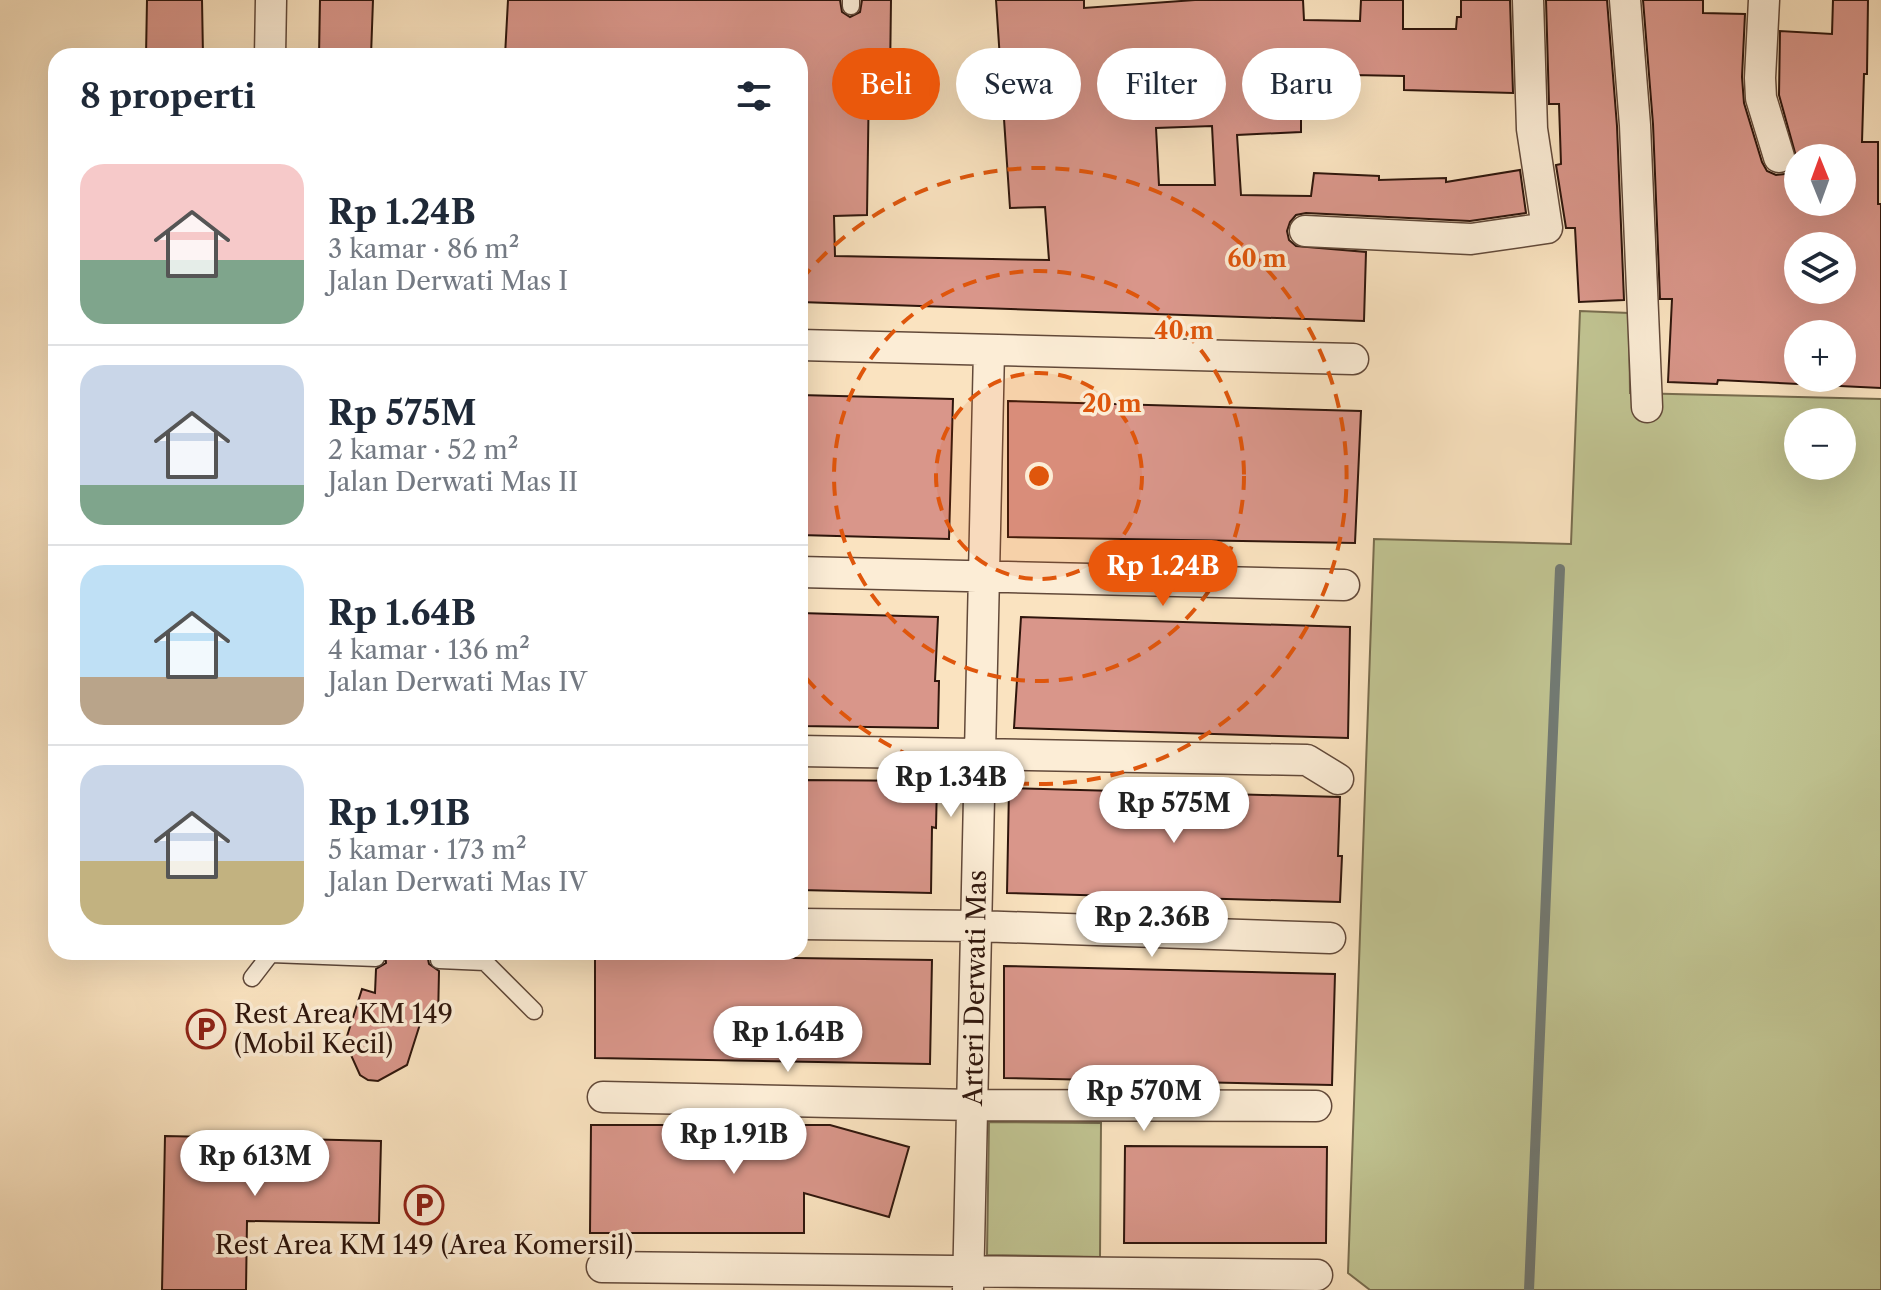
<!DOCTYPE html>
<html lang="id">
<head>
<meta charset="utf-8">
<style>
  :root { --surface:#fff; --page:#f6f6f7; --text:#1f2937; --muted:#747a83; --line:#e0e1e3; --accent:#ea580c }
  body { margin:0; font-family:"Libre Caslon Text",serif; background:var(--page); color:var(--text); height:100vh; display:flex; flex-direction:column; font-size:30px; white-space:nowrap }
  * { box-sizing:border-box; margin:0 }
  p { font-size:26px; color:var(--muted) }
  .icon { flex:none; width:44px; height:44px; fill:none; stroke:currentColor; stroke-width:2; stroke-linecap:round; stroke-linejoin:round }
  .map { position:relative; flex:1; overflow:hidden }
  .panel { position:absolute; left:48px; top:48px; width:760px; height:912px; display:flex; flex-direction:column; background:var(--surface); border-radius:24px; box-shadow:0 8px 32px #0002 }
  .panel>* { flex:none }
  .banner { position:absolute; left:832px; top:48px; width:760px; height:72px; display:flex; gap:16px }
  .needle { width:52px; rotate:359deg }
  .tools { position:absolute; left:1784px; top:144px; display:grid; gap:16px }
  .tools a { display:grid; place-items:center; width:72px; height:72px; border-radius:50%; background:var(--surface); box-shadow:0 8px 32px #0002; font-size:40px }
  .price { position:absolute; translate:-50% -68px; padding:0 18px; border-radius:28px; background:#fff; color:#222; font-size:26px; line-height:52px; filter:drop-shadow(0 2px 4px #0008) }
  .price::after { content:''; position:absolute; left:50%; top:48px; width:24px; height:18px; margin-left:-12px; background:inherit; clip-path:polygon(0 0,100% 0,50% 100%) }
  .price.selected { background:var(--accent); color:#fff }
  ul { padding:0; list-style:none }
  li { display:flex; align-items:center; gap:24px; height:200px; padding:0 32px }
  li+li { border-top:2px solid var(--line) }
  li span { display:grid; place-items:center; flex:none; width:224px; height:160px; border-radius:24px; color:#555 }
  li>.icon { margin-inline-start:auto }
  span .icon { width:96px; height:96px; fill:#fffc; stroke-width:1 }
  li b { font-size:34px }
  h2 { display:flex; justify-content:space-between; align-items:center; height:96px; padding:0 32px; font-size:34px }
  .chip { padding:0 28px; border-radius:36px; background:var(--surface); box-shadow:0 8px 32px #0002; font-size:28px; line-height:72px }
  .chip.selected { background:var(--accent); color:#fff }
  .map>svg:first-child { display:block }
  .green { fill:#c0c391; stroke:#786c4e; stroke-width:2; fill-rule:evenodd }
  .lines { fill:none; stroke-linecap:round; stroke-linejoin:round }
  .stream { stroke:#727a73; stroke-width:10 }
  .building { fill:#d9968a; stroke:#2f160c; stroke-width:2; fill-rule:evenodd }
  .service-casing { stroke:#624939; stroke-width:19 }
  .minor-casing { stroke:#624939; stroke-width:33 }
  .service { stroke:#fcedd6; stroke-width:16 }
  .minor { stroke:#fcedd6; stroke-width:30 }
  .ring { fill:none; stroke:#df560c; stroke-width:4; stroke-dasharray:14 10 }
  .labels { text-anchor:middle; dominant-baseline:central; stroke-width:7; stroke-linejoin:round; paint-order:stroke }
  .street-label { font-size:26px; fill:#2f160c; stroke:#fcedd6 }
  .poi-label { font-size:26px; fill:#2f160c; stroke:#fcedd6; text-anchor:start }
  .centre { fill:#df560c; stroke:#fcedd6; stroke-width:4 }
  .ring-label { font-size:24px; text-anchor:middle; font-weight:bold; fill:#df560c; stroke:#fcedd6; stroke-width:7; stroke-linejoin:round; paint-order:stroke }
</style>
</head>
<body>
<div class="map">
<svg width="1881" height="1290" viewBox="0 0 1881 1290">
  <rect width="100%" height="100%" fill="#fae3c0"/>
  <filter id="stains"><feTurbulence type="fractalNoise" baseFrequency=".0025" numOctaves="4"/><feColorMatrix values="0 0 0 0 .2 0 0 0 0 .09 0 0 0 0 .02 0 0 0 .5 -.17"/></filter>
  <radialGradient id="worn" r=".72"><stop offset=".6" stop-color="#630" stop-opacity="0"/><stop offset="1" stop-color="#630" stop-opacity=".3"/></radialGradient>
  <path class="green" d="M 1580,311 L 1629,313 L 1630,393 L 1881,399 L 1881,1290 L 1370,1290 L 1348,1273 L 1374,539 L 1571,544 ZM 1798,422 L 1842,422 L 1842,466 L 1798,466 Z
    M 989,1122 L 1101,1123 L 1100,1257 L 987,1255 Z"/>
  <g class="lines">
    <path class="stream" d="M 1529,1290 L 1560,569"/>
  </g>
  <path class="building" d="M 147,0 L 202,0 L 203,56 L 146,56 Z
    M 320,0 L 373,0 L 371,56 L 319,56 Z
    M 508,0 L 840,0 L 842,12 L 850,17 L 860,12 L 862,0 L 891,0 L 890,77 L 869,77 L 867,215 L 834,216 L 835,256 L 1049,260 L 1045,207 L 1010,208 L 996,0 L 1084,0 L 1084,8 L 1195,0 L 1303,0 L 1304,20 L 1360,21 L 1361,0 L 1403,0 L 1403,29 L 1456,29 L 1457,17 L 1461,17 L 1461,0 L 1510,0 L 1513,93 L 1404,90 L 1404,76 L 1353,75 L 1352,91 L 1301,88 L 1301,132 L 1237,135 L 1241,195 L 1311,196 L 1314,173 L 1379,176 L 1379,180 L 1446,178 L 1446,182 L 1520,170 L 1526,213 L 1470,221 L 1306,213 L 1296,215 L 1290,222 L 1287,231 L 1289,240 L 1296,246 L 1366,252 L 1364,321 L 800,302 L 800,56 L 505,56 ZM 1212,126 L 1215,185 L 1159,185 L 1156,128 Z
    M 1546,0 L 1607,0 L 1617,126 L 1624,300 L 1579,302 L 1575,228 L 1566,228 L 1556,165 L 1561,164 L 1559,104 L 1549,104 Z
    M 1643,0 L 1703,0 L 1703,13 L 1745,14 L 1742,77 L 1744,103 L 1762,162 L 1767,171 L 1776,175 L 1785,174 L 1792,170 L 1797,160 L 1779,95 L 1780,31 L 1832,34 L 1833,0 L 1868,0 L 1867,74 L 1864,74 L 1862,142 L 1878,142 L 1878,204 L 1881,204 L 1881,388 L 1718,380 L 1717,384 L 1668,382 L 1672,299 L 1660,299 L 1653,124 ZM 1798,158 L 1842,158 L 1842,202 L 1798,202 ZM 1798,246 L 1842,246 L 1842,290 L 1798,290 ZM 1798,334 L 1842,334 L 1842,378 L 1798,378 Z
    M 800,395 L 953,399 L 949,539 L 800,535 Z
    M 1008,401 L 1361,411 L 1355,543 L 1008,537 Z
    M 800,613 L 938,617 L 935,681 L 939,681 L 938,728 L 800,726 Z
    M 1021,617 L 1350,627 L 1348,738 L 1014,728 Z
    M 800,780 L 937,781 L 936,828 L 932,827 L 931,893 L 800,890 Z
    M 1009,788 L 1340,797 L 1338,856 L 1342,856 L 1340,902 L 1007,893 Z
    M 385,952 L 432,952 L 428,959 L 429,964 L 439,971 L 438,1021 L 421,1021 L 407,1065 L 378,1081 L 368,1080 L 360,1075 L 351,1055 L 342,1052 L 362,989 L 375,993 L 376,969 L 386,963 Z
    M 595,955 L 932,960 L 930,1064 L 595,1058 Z
    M 1004,966 L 1335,974 L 1332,1085 L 1004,1078 Z
    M 591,1125 L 830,1125 L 909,1147 L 889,1217 L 804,1193 L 804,1233 L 590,1233 Z
    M 165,1136 L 381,1141 L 379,1223 L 247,1221 L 246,1290 L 162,1290 Z
    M 1125,1146 L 1327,1147 L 1326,1243 L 1124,1243 Z"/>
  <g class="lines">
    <defs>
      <path id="service" d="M 851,6 L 851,0
        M 475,952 L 534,1011
        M 271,954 L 376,958
        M 439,960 L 485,962
        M 252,978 L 272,952"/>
      <path id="minor" d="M 1625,0 L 1635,125 L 1647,407
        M 1764,0 L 1760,78 L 1761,98 L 1779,157
        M 270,56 L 271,0
        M 1305,231 L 1471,239 L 1547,228 L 1532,129 L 1528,0
        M 800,345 L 1353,359
        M 800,572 L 1344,585
        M 800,751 L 1307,760 L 1338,779
        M 800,924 L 976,926 L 1330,938
        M 603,1097 L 972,1105 L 1316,1106
        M 602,1267 L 1317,1275
        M 968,1290 L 989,350"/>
    </defs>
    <use href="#service" class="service-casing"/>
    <use href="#minor" class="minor-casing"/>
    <use href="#service" class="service"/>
    <use href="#minor" class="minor"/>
  </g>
  <circle cx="1039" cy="476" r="103" fill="#df560c" fill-opacity=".12"/>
  <g class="ring">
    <circle cx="1039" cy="476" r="103"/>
    <circle cx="1039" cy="476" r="205"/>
    <path d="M801 280A308 308 0 1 1 801 672"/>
  </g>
  <defs>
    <symbol id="parking-ring" viewBox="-11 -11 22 22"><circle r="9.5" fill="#fcedd6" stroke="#8f2418" stroke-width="1.5"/><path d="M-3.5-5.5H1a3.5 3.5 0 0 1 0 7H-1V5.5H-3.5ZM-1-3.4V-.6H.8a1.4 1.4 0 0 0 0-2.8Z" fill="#8f2418"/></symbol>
  </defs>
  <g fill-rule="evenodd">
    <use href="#parking-ring" x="184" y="1007" width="44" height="44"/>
    <use href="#parking-ring" x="402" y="1183" width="44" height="44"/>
  </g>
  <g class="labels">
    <g class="street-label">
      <text transform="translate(975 988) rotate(-89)">Arteri Derwati Mas</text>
    </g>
    <g class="poi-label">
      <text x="234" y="1014">Rest Area KM 149<tspan x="234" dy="30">(Mobil Kecil)</tspan></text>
      <text x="424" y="1245" text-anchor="middle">Rest Area KM 149 (Area Komersil)</text>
    </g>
  </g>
  <circle cx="1039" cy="476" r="12" class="centre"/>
  <g class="ring-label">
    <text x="1257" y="267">60 m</text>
    <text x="1184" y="339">40 m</text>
    <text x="1112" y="412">20 m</text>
  </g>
  <rect width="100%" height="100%" filter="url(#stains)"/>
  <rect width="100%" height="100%" fill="url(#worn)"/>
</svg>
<div class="tools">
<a><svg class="needle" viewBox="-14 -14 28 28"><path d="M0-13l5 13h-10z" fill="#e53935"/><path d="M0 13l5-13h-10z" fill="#747a83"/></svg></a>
<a><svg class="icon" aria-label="layers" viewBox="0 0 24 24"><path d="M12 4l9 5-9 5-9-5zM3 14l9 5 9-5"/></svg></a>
<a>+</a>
<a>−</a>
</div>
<b class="price selected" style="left:1163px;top:608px">Rp 1.24B</b>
<b class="price" style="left:951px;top:819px">Rp 1.34B</b>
<b class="price" style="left:1174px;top:845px">Rp 575M</b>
<b class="price" style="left:1152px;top:959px">Rp 2.36B</b>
<b class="price" style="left:788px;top:1074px">Rp 1.64B</b>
<b class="price" style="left:1144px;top:1133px">Rp 570M</b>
<b class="price" style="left:734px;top:1176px">Rp 1.91B</b>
<b class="price" style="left:255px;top:1198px">Rp 613M</b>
<div class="banner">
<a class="chip selected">Beli</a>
<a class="chip">Sewa</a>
<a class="chip">Filter</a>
<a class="chip">Baru</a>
</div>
<section class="panel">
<h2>8 properti<svg class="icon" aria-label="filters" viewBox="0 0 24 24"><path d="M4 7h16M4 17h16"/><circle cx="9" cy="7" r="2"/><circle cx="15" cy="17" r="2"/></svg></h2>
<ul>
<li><span style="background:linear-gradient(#f6c9c9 60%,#7fa58c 0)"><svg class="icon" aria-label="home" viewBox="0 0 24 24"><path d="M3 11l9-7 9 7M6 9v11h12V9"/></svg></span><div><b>Rp 1.24B</b><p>3 kamar · 86 m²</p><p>Jalan Derwati Mas I</p></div></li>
<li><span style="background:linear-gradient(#c9d6e8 75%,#7fa58c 0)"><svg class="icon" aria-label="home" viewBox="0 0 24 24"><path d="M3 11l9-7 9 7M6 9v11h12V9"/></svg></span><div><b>Rp 575M</b><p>2 kamar · 52 m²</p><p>Jalan Derwati Mas II</p></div></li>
<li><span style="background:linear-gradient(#bfe0f5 70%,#b9a48a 0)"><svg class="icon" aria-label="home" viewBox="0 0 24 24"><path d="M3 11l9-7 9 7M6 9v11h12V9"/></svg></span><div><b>Rp 1.64B</b><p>4 kamar · 136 m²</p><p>Jalan Derwati Mas IV</p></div></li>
<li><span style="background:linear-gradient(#c9d6e8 60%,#c2b280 0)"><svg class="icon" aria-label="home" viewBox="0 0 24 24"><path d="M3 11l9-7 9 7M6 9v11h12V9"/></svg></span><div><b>Rp 1.91B</b><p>5 kamar · 173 m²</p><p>Jalan Derwati Mas IV</p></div></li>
</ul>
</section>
</div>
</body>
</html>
